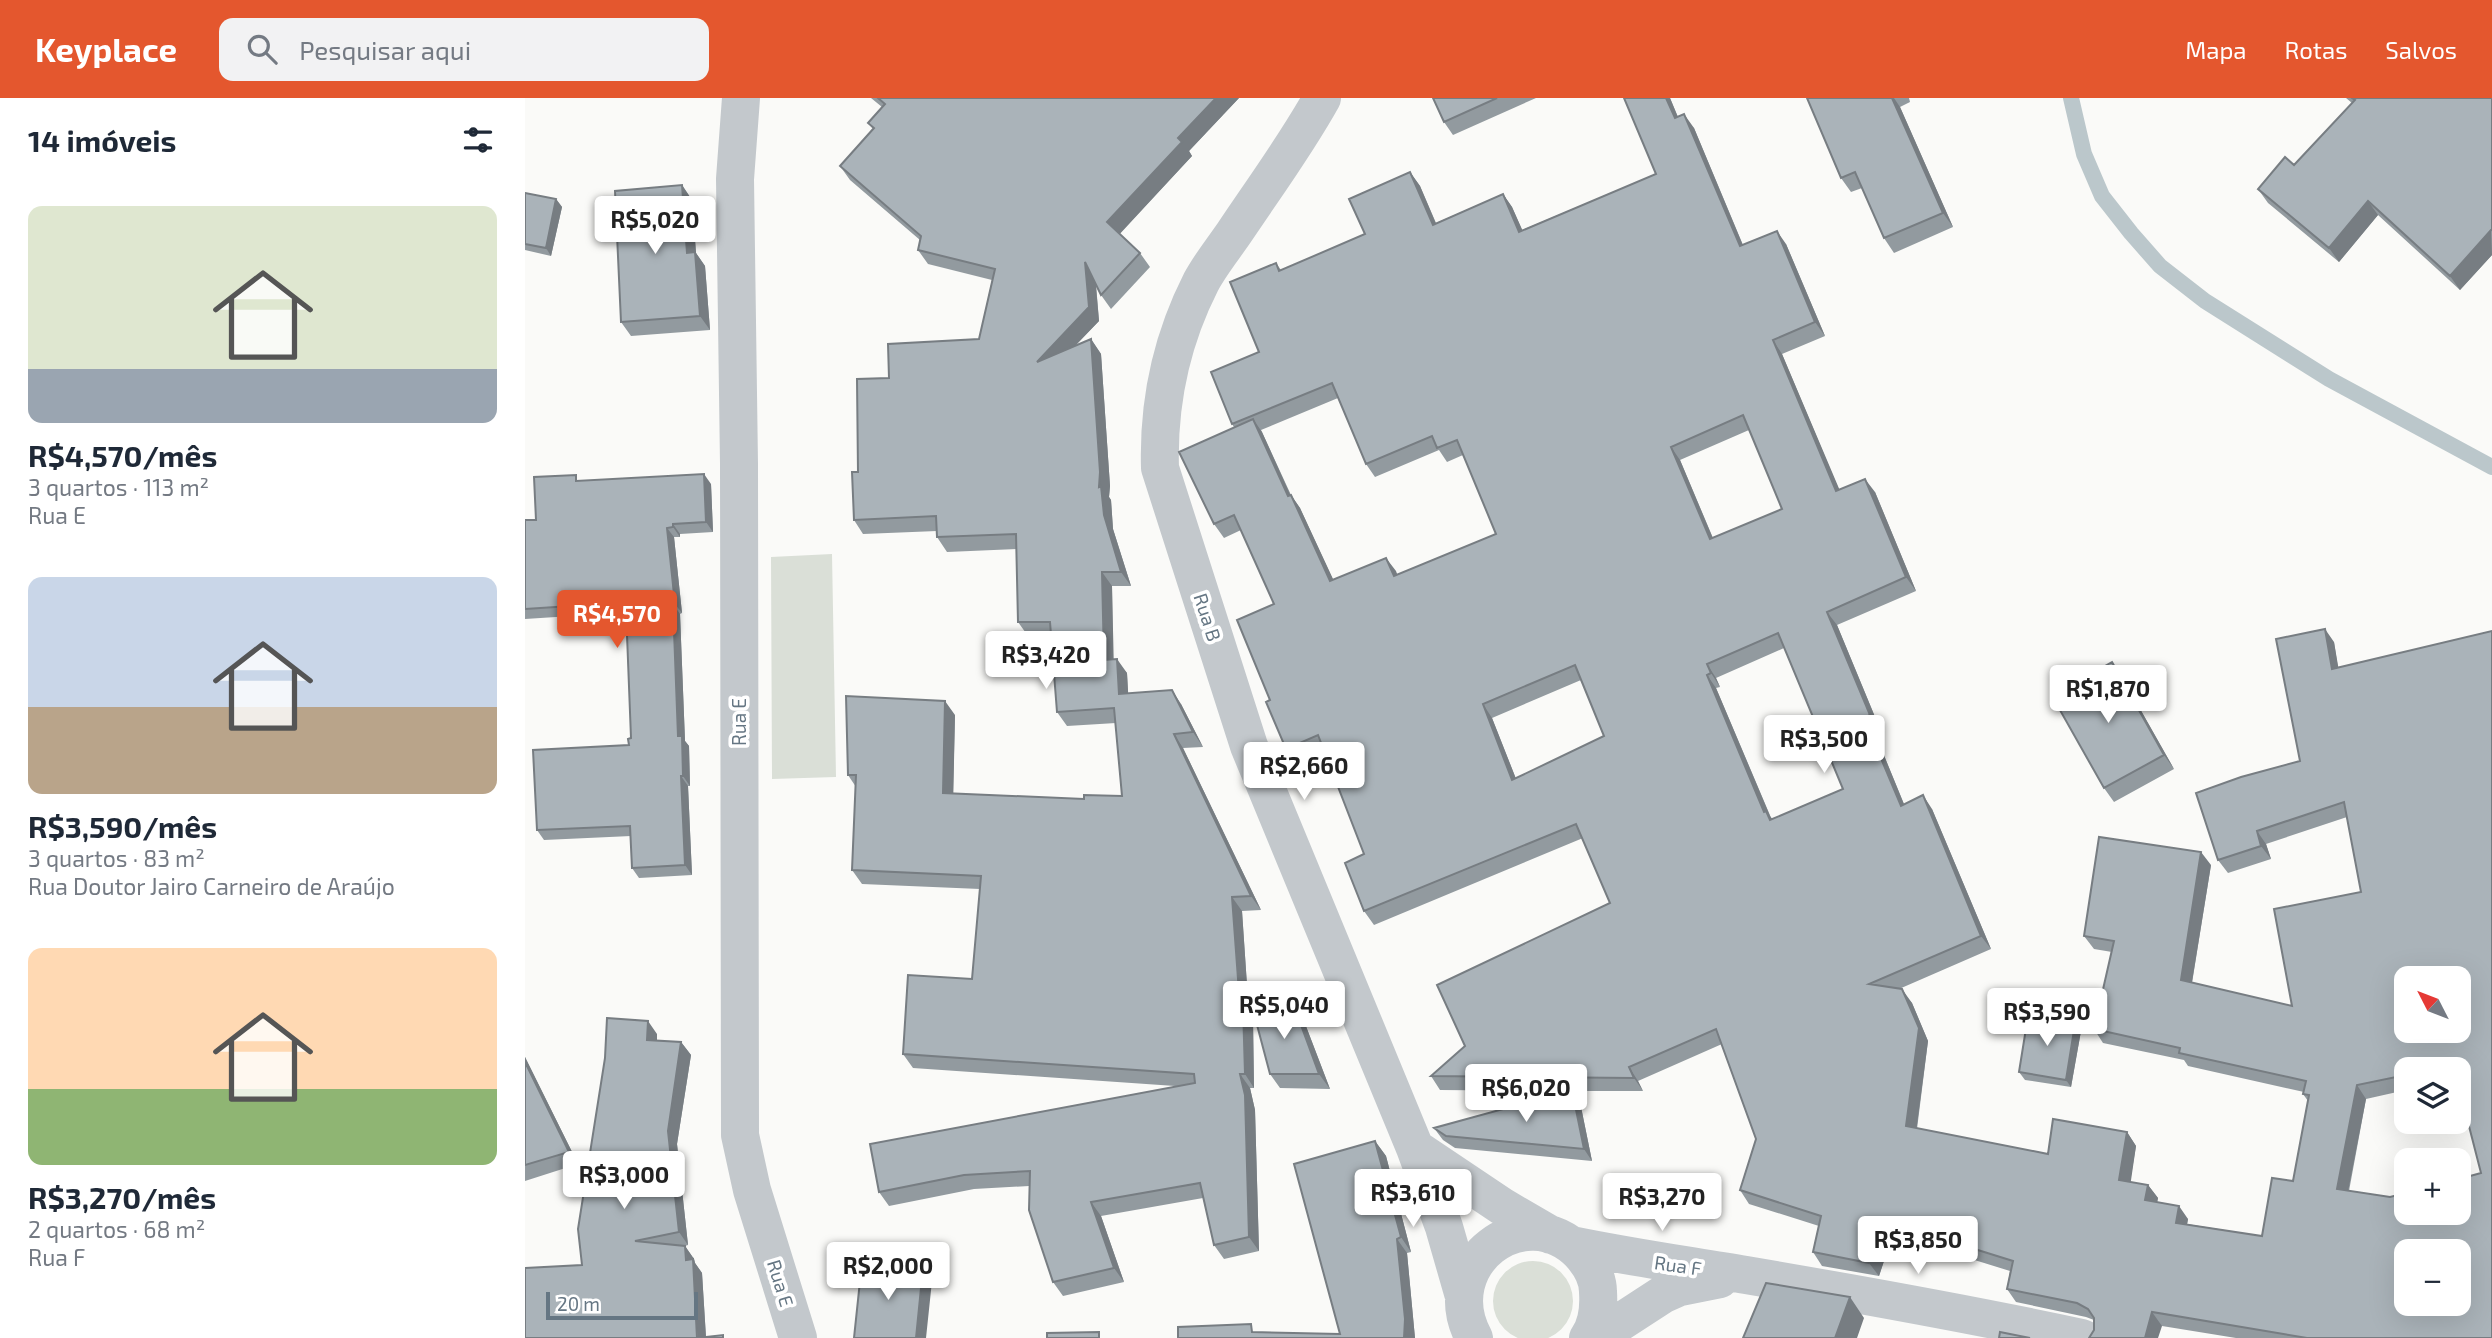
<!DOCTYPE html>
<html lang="pt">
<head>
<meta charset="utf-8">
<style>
  :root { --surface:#fff; --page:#f2f2f3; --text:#1f2937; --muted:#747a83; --accent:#e4572e }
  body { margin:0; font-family:"Exo 2",sans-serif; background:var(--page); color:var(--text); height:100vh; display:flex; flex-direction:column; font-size:26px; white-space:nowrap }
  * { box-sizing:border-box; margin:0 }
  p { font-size:23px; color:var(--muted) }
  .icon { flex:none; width:38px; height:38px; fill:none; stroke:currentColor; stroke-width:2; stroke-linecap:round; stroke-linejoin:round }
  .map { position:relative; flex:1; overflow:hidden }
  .details { display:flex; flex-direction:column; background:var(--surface); width:525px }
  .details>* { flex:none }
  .needle { width:46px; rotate:312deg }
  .tools { position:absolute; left:1869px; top:868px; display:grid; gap:14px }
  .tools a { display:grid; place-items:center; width:77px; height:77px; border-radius:14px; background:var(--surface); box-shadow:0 7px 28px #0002; font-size:35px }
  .scale { position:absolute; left:21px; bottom:18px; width:152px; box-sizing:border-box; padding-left:7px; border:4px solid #657683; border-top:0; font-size:19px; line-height:24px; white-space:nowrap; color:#657683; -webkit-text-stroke:5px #fff; paint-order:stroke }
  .price { position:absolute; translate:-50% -60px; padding:0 16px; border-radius:7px; background:#fff; color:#222; font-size:23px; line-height:46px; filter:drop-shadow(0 2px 4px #0008) }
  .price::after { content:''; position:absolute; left:50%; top:42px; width:21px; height:16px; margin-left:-10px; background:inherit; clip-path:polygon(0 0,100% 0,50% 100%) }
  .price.on { background:var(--accent); color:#fff }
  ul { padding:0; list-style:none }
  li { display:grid; align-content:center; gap:14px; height:371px; padding:0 28px }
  li span { display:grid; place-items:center; height:217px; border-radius:14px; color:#555 }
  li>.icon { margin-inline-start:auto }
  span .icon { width:126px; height:126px; fill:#fffc; stroke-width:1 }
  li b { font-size:30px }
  h2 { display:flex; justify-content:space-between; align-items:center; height:84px; padding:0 28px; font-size:30px }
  header { display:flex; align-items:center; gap:42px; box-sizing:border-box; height:98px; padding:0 35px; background:var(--accent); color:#fff }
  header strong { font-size:33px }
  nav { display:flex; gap:38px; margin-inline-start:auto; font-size:24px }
  .search { width:490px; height:63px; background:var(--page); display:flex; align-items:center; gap:18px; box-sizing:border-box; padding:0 24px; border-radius:14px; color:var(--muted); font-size:26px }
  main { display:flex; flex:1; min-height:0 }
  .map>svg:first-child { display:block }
  .green { fill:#dadfd7 }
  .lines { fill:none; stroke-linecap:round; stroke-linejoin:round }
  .stream { stroke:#bbc7cb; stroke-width:16 }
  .minor { stroke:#c3c8cc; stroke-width:38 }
  .wall { fill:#929a9f; fill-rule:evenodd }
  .shaded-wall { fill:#777d82 }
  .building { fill:#aab3b9; stroke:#777d82; stroke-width:2; fill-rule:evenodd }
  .labels { text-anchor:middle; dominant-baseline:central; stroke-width:7; stroke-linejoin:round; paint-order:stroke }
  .street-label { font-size:19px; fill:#657683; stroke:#fff }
</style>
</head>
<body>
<header>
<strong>Keyplace</strong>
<div class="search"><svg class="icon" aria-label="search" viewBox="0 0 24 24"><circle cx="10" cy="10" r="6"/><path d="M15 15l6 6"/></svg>Pesquisar aqui</div>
<nav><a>Mapa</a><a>Rotas</a><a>Salvos</a></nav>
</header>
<main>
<section class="details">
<h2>14 imóveis<svg class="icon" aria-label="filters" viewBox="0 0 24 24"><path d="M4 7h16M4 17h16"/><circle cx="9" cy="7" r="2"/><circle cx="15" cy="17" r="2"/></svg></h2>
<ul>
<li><span style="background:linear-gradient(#dfe7d0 75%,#9aa5b1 0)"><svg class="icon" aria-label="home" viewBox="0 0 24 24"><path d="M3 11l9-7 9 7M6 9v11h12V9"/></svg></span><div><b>R$4,570/mês</b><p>3 quartos · 113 m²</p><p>Rua E</p></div></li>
<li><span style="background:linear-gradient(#c9d6e8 60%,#b9a48a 0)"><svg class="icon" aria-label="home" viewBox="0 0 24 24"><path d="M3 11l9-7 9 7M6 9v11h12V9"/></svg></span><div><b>R$3,590/mês</b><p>3 quartos · 83 m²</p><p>Rua Doutor Jairo Carneiro de Araújo</p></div></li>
<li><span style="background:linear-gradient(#ffd9b3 65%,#8fb573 0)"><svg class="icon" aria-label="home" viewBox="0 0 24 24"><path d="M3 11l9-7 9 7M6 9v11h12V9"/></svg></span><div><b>R$3,270/mês</b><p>2 quartos · 68 m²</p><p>Rua F</p></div></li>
</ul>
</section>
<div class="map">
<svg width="1967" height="1240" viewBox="0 0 1967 1240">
  <rect width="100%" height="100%" fill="#fafaf8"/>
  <path class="green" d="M 307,456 L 311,679 L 247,681 L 246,459 Z
    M968 1203a40 40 0 1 1 80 0a40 40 0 1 1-80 0Z"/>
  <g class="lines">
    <path class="stream" d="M 1546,0 L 1559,56 L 1577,98 L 1606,135 L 1635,168 L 1680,203 L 1804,281 L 1967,369"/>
    <path class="minor" d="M 216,0 L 210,81 L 214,366 L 215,1037 L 227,1092 L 273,1240
      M 797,0 C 771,47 739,90 709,135 C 698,151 685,167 676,184 C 646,243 633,304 635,370 L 724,648 L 890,1050 L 919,1129 L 938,1195
      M 890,1050 L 978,1109 L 1026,1137
      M 1047,1147 C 1105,1159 1162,1167 1221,1177 C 1333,1196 1445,1216 1557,1240
      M 949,1240 C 909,1166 999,1098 1055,1155 C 1065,1166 1073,1179 1073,1194 C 1074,1210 1073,1226 1063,1240
      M 1071,1240 L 1137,1197 L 1155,1189 L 1195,1181"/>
  </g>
  <path class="wall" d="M 346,0 L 714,0 L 664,53 L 667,58 L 594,136 L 615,155 L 625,169 L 586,211 L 576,197 L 571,186 L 574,223 L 550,248 L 566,241 L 576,256 L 585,388 L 584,399 L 586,402 L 588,431 L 606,488 L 587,488 L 588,561 L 602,575 L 603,595 L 656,606 L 678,649 L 658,650 L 736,812 L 717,813 L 724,917 L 728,922 L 729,990 L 725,990 L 730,1012 L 734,1153 L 699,1161 L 689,1147 L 678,1100 L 576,1118 L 599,1184 L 538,1198 L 528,1184 L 504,1088 L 449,1091 L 364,1108 L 354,1094 L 650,988 L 388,970 L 378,956 L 447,881 L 455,791 L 337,786 L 327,772 L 331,689 L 323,677 L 430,617 L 428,696 L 559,701 L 597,698 L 591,625 L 542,628 L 532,614 L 526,538 L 503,538 L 493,524 L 492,451 L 422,454 L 412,439 L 412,433 L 338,436 L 329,422 L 333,374 L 364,280 L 454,241 L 467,182 L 403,166 L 393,152 L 395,142 L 325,82 L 315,68 L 348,31 L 343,25 L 357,9 Z
    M 908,0 L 1011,0 L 928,37 L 919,24 Z
    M 1099,0 L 1145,0 L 1153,19 L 1169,30 L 1218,147 L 1261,146 L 1300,238 L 1257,256 L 1314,392 L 1350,394 L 1391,493 L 1312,527 L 1355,631 L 1349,633 L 1379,706 L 1407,711 L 1466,851 L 1374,891 L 1387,905 L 1403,943 L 1392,1031 L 1523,1056 L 1602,1034 L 1611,1048 L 1605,1084 L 1623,1087 L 1633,1100 L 1632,1104 L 1663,1121 L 1662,1126 L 1737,1138 L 1768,1083 L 1783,1003 L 1778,996 L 1779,994 L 1663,968 L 1659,962 L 1578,945 L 1569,931 L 1587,854 L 1569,851 L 1559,838 L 1686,767 L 1667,885 L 1767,908 L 1836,794 L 1822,719 L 1741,746 L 1746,761 L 1703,775 L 1693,762 L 1775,663 L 1809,544 L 1813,570 L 1967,533 L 1967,1240 L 1711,1240 L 1637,1228 L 1569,1232 L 1569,1222 L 1561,1219 L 1491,1204 L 1482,1191 L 1485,1173 L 1385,1142 L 1383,1157 L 1362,1154 L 1354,1178 L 1297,1168 L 1288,1154 L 1294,1128 L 1224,1106 L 1215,1092 L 1231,1041 L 1197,946 L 1113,983 L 1118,993 L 1047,993 L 1055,1004 L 1067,1063 L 930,1050 L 918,1042 L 909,1030 L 1044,993 L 915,992 L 906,978 L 940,948 L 1085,805 L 1058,740 L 849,827 L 839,813 L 839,756 L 799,652 L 770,664 L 761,651 L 745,602 L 749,506 L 716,432 L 699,440 L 689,426 L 709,329 L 707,326 L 734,254 L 751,165 L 756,172 L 840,136 L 885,74 L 895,88 L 911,125 L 978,96 L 987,109 L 997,132 L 1131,76 ZM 813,300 L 841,366 L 850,379 L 914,352 L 922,364 L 938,357 L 971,436 L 872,477 L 861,460 L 808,482 L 775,410 L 766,397 L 736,332 ZM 1224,332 L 1257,411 L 1188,440 L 1155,362 ZM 1259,550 L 1318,691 L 1247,722 L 1191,590 L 1195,589 L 1191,580 ZM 1056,582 L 1079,638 L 991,681 L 967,620 ZM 1881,971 L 1934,971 L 1956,1075 L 1865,1099 L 1824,1093 L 1841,1001 L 1881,992 Z
    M 1282,0 L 1384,0 L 1385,4 L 1375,9 L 1428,129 L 1369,155 L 1359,140 L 1337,90 L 1326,94 L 1316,80 Z
    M 1821,0 L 1967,0 L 1967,157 L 1935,192 L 1853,117 L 1814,164 L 1743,105 L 1733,91 L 1769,67 L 1827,5 Z
    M 157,87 L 167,102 L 171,155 L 180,168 L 185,232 L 106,238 L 96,224 Z
    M 0,95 L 31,101 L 37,109 L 26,158 L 0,152 Z
    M 55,383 L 186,386 L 188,434 L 155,436 L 155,439 L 149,439 L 157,515 L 155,516 L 160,643 L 164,648 L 165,688 L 163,688 L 167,777 L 114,780 L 107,770 L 106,738 L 19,742 L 12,732 L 104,647 L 106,640 L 101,522 L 98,522 L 93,515 L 0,521 L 0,422 L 11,422 Z
    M 1597,579 L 1649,671 L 1589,704 L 1579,690 Z
    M 769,908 L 779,923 L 805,991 L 755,990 L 745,976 Z
    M 1556,933 L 1546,989 L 1500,982 L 1494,974 Z
    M 132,936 L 132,943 L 156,944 L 166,957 L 152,1046 L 163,1147 L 160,1148 L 169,1161 L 170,1165 L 177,1175 L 181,1239 L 0,1240 L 57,1167 Z
    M 0,959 L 53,1066 L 0,1083 Z
    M 850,1043 L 861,1058 L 886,1154 L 882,1155 L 890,1240 L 732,1234 L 815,1236 Z"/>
  <path class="shaded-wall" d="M 691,0 L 714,0 L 664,53 L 667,58 L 592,139 L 582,124 L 653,40 Z
    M 1141,0 L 1145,0 L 1159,34 L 1150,20 Z
    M 1367,0 L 1369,0 L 1375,9 L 1428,129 L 1418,115 Z
    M 1159,16 L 1169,30 L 1224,162 L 1215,148 Z
    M 885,74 L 895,88 L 917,140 L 908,127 Z
    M 157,87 L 167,102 L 171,155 L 180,168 L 185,232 L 175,218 L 162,155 Z
    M 978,96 L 987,109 L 1004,147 L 994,134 Z
    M 31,101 L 37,109 L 26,158 L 21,150 Z
    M 1843,103 L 1853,117 L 1814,164 L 1804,150 Z
    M 1966,132 L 1967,157 L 1935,192 L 1925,178 Z
    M 1252,133 L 1261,146 L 1300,238 L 1290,224 Z
    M 560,164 L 570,178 L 574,223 L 521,278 L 512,264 Z
    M 566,241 L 576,256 L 585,388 L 584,399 L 586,402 L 588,431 L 606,488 L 596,474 L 579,417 L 574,389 Z
    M 1248,242 L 1257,256 L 1321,407 L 1311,393 Z
    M 728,321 L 737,334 L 772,412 L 763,398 Z
    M 1146,349 L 1155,362 L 1194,455 L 1185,441 Z
    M 179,376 L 186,386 L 188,434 L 181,424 Z
    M 1340,381 L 1350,394 L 1391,493 L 1381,479 Z
    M 766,397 L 775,410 L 815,496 L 805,483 Z
    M 148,426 L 155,436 L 155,439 L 148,429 Z
    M 142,430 L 149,439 L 157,515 L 150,506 Z
    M 861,460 L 871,473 L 878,492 L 869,478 Z
    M 577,474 L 587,488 L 589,576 L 579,562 Z
    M 148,506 L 155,516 L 160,643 L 164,648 L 165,688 L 158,678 L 153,638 Z
    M 1302,514 L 1312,527 L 1355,631 L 1345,617 Z
    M 1800,531 L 1809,544 L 1816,585 L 1807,571 Z
    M 592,561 L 602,575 L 604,610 L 594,596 Z
    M 1587,564 L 1597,579 L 1649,671 L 1639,657 Z
    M 1182,566 L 1191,580 L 1195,589 L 1186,575 Z
    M 1182,577 L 1191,590 L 1245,718 L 1251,726 L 1255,736 L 1239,714 Z
    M 647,592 L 656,606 L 678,649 L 668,634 Z
    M 420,603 L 430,617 L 428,710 L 418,695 Z
    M 958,606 L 967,620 L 997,696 L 987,682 Z
    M 1339,620 L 1349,633 L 1385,721 L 1376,708 Z
    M 649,636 L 658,650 L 736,812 L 726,798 Z
    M 156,678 L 163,688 L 167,777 L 160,767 Z
    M 1398,697 L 1407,711 L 1466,851 L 1456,838 Z
    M 1732,733 L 1741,746 L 1746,761 L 1736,748 Z
    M 1676,754 L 1686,767 L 1665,896 L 1656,882 Z
    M 707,799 L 717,813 L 724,917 L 728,922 L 729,990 L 720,976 Z
    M 1377,891 L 1387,905 L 1403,943 L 1390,1042 L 1381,1028 Z
    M 769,908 L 779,923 L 805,991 L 794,976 Z
    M 123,923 L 132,936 L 132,956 L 122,942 Z
    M 1550,926 L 1556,933 L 1546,989 L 1541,982 Z
    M 156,944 L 166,957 L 152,1046 L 163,1147 L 154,1134 L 143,1033 Z
    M 0,959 L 53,1066 L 44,1054 L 0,964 Z
    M 1104,969 L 1113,983 L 1118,993 L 1109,980 Z
    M 715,976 L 725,990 L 730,1012 L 734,1153 L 724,1139 Z
    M 1832,987 L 1841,1001 L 1821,1104 L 1812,1091 Z
    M 1047,992 L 1055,1004 L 1067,1063 L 1059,1051 Z
    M 1602,1034 L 1611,1048 L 1604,1096 L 1594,1082 Z
    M 850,1043 L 861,1058 L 886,1154 L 876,1139 Z
    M 1623,1087 L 1633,1100 L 1630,1115 L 1620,1102 Z
    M 566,1104 L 576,1118 L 599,1184 L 589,1170 Z
    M 1654,1108 L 1663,1121 L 1660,1138 L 1651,1125 Z
    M 1376,1128 L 1385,1142 L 1383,1157 L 1374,1144 Z
    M 872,1141 L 882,1155 L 890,1240 L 879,1240 Z
    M 1353,1141 L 1362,1154 L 1354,1178 L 1344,1165 Z
    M 160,1148 L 169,1161 L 170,1165 L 177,1175 L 181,1240 L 173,1240 Z
    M 398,1170 L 407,1183 L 401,1240 L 391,1240 Z
    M 1325,1199 L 1339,1220 L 1332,1240 L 1310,1240 Z
    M 1627,1214 L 1637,1228 L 1633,1240 L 1620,1240 Z"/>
  <path class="building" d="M 353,0 L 691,0 L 653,40 L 657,44 L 582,124 L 615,155 L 576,197 L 560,164 L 564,209 L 512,264 L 566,241 L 575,374 L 574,389 L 576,388 L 579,417 L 596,474 L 577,474 L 579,562 L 592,561 L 594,596 L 647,592 L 668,634 L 649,636 L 726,798 L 707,799 L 715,908 L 718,908 L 720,976 L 715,976 L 720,997 L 724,1139 L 689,1147 L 675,1085 L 566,1104 L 589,1170 L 528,1184 L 504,1112 L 505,1073 L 439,1077 L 354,1094 L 345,1046 L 670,985 L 669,976 L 378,956 L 383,877 L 447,881 L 456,778 L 327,772 L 331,677 L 323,677 L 321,598 L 420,603 L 418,695 L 559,701 L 559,697 L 597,698 L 589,610 L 532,614 L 525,524 L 493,524 L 491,436 L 412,439 L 411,418 L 329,422 L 327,374 L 333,374 L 332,281 L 364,280 L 363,246 L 454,241 L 470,171 L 393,152 L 396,138 L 315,68 L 349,30 L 343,25 L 360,6 Z
    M 908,0 L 972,0 L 919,24 Z
    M 1099,0 L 1141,0 L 1150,20 L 1159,16 L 1215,148 L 1252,133 L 1290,224 L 1248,242 L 1311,393 L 1340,381 L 1381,479 L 1302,514 L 1345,617 L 1339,620 L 1376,708 L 1398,697 L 1456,838 L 1344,886 L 1377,891 L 1394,930 L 1381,1028 L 1523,1056 L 1528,1021 L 1602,1034 L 1594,1082 L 1623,1087 L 1620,1102 L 1654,1108 L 1651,1125 L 1737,1138 L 1747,1080 L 1768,1083 L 1784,997 L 1778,996 L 1781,983 L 1654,955 L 1655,950 L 1569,931 L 1589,843 L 1559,838 L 1574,739 L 1676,754 L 1656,882 L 1767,908 L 1749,811 L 1836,794 L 1819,704 L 1732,733 L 1736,748 L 1693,762 L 1671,695 L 1716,679 L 1775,663 L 1751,541 L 1800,531 L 1807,571 L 1967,533 L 1967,1240 L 1782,1240 L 1627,1214 L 1620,1240 L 1564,1240 L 1569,1232 L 1569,1220 L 1563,1211 L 1552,1205 L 1482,1191 L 1488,1163 L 1376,1128 L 1374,1144 L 1353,1141 L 1344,1165 L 1288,1154 L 1296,1118 L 1215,1092 L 1231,1041 L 1191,931 L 1104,969 L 1109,980 L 906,978 L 940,948 L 912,887 L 1085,805 L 1051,726 L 839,813 L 820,765 L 839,756 L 793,637 L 761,651 L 741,604 L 745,602 L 712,522 L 749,506 L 709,417 L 689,426 L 654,354 L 728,321 L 763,398 L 766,397 L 805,483 L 861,460 L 869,478 L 971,436 L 932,342 L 912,350 L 907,338 L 841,366 L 807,285 L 707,326 L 686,274 L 734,254 L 705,184 L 751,165 L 754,173 L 840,136 L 824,101 L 885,74 L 908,127 L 978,96 L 994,134 L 1131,76 ZM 1218,317 L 1257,411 L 1185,441 L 1146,349 ZM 1253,535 L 1318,691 L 1245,722 L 1241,713 L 1239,714 L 1182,577 L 1186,575 L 1182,566 ZM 1050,567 L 1079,638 L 987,682 L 958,606 ZM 1881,880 L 1934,880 L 1934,933 L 1881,933 ZM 1928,967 L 1929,971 L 1934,971 L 1934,989 L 1956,1075 L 1934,1081 L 1934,1115 L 1881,1115 L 1881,1095 L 1865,1099 L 1812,1091 L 1832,987 L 1881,977 L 1881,971 L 1908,971 ZM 1881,1153 L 1934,1153 L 1934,1206 L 1881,1206 Z
    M 1282,0 L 1367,0 L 1418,115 L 1359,140 L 1330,74 L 1316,80 Z
    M 1827,0 L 1967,0 L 1967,132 L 1966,132 L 1925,178 L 1843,103 L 1804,150 L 1733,91 L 1760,59 L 1769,67 L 1830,2 Z
    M 157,87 L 162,155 L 170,154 L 175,218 L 96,224 L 90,93 Z
    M 0,95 L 31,101 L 21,150 L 0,146 Z
    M 179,376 L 181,424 L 148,426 L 148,429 L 142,430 L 150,506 L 148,506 L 153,638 L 157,638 L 158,678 L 156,678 L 160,767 L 107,770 L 105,728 L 12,732 L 8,652 L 104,647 L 103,641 L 106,640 L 101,511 L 91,512 L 91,505 L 0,511 L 0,422 L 11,422 L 9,379 L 51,377 L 51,383 Z
    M 1587,564 L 1639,657 L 1579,690 L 1527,598 Z
    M 727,908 L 769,908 L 794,976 L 745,976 Z
    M 1503,918 L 1550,926 L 1541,982 L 1494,974 Z
    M 82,920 L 123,923 L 122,942 L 156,944 L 143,1033 L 154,1134 L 110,1143 L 160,1148 L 161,1162 L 168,1161 L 172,1240 L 198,1237 L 198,1240 L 0,1240 L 0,1170 L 57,1167 L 53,1131 L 80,960 Z
    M 0,964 L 44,1054 L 0,1067 Z
    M 1047,992 L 1059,1051 L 921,1038 L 909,1030 Z
    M 850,1043 L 876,1139 L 872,1141 L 880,1221 L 879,1240 L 653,1240 L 653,1229 L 726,1226 L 727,1234 L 815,1236 L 769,1066 Z
    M 337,1164 L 398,1170 L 391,1240 L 329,1240 Z
    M 1241,1185 L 1325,1199 L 1310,1240 L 1218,1240 Z
    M 574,1234 L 574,1240 L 522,1240 L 522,1235 Z
    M 1475,1234 L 1505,1240 L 1474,1240 Z"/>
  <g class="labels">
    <g class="street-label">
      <text transform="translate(683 519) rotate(72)">Rua B</text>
      <text transform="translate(213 624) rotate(-90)">Rua E</text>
      <text transform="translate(1153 1167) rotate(8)">Rua F</text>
      <text transform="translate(256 1185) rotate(73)">Rua E</text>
    </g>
  </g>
</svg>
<div class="tools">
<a><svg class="needle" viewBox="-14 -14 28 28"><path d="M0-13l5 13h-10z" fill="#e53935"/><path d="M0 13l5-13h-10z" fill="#747a83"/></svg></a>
<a><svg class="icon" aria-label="layers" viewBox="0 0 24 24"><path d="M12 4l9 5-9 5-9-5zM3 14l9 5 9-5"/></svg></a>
<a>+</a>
<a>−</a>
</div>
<div class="scale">20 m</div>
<b class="price" style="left:130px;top:158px">R$5,020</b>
<b class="price on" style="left:92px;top:552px">R$4,570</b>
<b class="price" style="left:521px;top:593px">R$3,420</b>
<b class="price" style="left:1583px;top:627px">R$1,870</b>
<b class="price" style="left:1299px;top:677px">R$3,500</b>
<b class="price" style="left:779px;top:704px">R$2,660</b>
<b class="price" style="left:759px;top:943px">R$5,040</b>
<b class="price" style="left:1522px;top:950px">R$3,590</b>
<b class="price" style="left:1001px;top:1026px">R$6,020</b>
<b class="price" style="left:99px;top:1113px">R$3,000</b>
<b class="price" style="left:888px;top:1131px">R$3,610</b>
<b class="price" style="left:1137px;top:1135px">R$3,270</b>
<b class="price" style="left:1393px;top:1178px">R$3,850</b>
<b class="price" style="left:363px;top:1204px">R$2,000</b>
</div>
</main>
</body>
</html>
